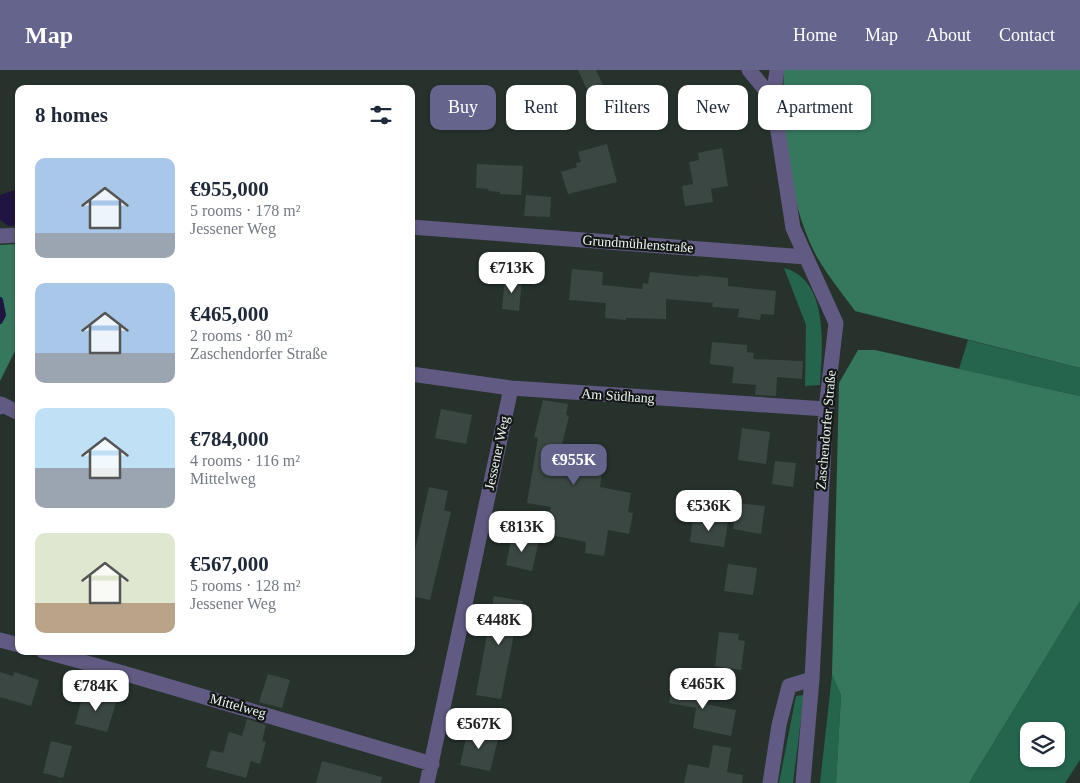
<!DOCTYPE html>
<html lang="en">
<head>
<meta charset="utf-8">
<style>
  :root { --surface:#fff; --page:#f2f2f3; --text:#1f2937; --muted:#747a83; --accent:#64648d }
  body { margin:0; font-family:"Times New Roman",serif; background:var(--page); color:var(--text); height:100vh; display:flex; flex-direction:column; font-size:19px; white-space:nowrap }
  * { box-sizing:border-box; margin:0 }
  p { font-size:16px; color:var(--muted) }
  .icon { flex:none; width:28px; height:28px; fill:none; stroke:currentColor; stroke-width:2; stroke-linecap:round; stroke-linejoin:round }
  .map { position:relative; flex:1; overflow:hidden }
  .details { position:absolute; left:15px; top:15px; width:400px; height:570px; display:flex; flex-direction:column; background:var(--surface); border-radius:10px; box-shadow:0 1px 4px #0004 }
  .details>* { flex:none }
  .top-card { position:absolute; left:430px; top:15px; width:475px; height:45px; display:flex; gap:10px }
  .fabs { position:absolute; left:1020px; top:652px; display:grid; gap:10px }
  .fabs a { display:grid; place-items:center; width:45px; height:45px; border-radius:10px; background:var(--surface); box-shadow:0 1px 4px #0004; font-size:25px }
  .price { position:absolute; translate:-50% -42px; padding:0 11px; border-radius:10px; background:#fff; color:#222; font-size:16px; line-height:32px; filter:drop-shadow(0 1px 2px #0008) }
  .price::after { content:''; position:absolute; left:50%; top:30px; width:15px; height:11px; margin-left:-8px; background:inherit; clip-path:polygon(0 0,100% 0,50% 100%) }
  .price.active { background:var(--accent); color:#fff }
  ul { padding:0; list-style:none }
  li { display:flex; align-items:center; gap:15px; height:125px; padding:0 20px }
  li span { display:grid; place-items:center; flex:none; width:140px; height:100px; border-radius:10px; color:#555 }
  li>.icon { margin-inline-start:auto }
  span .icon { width:60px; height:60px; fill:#fffc; stroke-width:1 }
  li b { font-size:21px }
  h2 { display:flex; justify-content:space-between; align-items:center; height:60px; padding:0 20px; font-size:21px }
  .tag { padding:0 18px; border-radius:10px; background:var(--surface); box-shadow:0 1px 4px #0004; font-size:18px; line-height:45px }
  .tag.active { background:var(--accent); color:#fff }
  header { display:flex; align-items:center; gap:30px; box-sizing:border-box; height:70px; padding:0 25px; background:var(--accent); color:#fff }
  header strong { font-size:24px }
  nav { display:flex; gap:28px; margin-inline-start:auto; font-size:18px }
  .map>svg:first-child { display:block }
  .green { fill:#25654d; fill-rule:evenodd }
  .forest { fill:#35785e }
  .water { fill:#201440 }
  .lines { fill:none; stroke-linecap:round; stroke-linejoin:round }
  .stream { stroke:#201440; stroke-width:6 }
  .building { fill:#3b4742 }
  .street { stroke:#615a82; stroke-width:15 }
  .labels { text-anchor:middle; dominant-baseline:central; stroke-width:4.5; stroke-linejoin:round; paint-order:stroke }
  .street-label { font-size:14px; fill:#edf4f0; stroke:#131816 }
</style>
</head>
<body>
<header>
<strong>Map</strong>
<nav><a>Home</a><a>Map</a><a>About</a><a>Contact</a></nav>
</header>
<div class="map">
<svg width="1080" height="713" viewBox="0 0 1080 713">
  <rect width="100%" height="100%" fill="#27322d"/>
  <path class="green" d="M 784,198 C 830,210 822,278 820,315 L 805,316 L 806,255 Z
    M 968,270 L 1080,298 L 1080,326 L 959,299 Z
    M 1080,531 L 1080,690 L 1065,713 L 969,713 ZM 1056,661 L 1056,689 L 1029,689 L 1029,661 Z
    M 832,605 L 841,625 L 836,713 L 820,713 Z
    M 804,625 L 793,713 L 779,713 L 796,626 Z"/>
  <path class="forest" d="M 784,0 L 1080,0 L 1080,298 L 855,241 C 842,223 828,206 817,187 C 788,132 781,61 784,0 Z
    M 19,174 L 19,273 L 0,311 L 0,175 Z
    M 858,280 L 875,280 L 1080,326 L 1080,531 L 969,713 L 836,713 L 841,625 L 832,605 L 839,313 Z"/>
  <path class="water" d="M 19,103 L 19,155 L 8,156 L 0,150 L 0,125 L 15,120 Z"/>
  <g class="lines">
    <path class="stream" d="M 0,230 L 3,245 L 0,251"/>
  </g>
  <path class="building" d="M 578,0 L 596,0 L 603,15 L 588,22 Z
    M 607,74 L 617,112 L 568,124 L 561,102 L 577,97 L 576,93 L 581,92 L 578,82 Z
    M 722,78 L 728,116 L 711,119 L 713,132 L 685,136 L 682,116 L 693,114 L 689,92 L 699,90 L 698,83 Z
    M 477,94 L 523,96 L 521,125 L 500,124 L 500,122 L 488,121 L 489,119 L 476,118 Z
    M 526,125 L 551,127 L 550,147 L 524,146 Z
    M 572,199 L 603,202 L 602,215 L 642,219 L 643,213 L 648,214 L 650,202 L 699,207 L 699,205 L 728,208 L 728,216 L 776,221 L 774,245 L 761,244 L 760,250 L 738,247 L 739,239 L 712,237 L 713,233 L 666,229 L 666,249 L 626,248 L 626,250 L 605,248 L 606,233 L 569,230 Z
    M 505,207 L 522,209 L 519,241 L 502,239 Z
    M 712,272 L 747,275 L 747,282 L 754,283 L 753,289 L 803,291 L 802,309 L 777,307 L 776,326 L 755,325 L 756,315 L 732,313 L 734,297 L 710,294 Z
    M 543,330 L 568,334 L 566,345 L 569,346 L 562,374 L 605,381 L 600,417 L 631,423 L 628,442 L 633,443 L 629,464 L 608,460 L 604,486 L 585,483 L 586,472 L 546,464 L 551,437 L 527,433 L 538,368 L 534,367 Z
    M 441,339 L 472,345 L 466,374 L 435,368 Z
    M 742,358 L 770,362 L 766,394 L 738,390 Z
    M 775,391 L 796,393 L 793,417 L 772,414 Z
    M 429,417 L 448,421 L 444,440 L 451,442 L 430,530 L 411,526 L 411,498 Z
    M 737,433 L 765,436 L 761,464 L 733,459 Z
    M 693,447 L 728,452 L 724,477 L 690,472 Z
    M 512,465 L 539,471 L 532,501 L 506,495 Z
    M 728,494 L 757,498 L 753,525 L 724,521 Z
    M 494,526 L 523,531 L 517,564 L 514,564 L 501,629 L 476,625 Z
    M 719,562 L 739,564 L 738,570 L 745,571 L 741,600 L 715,596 Z
    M 0,602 L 13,606 L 14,602 L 39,610 L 31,636 L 0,627 Z
    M 268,604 L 290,610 L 282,638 L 259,632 Z
    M 673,611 L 702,617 L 699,633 L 736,640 L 731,666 L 693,658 L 696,638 L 669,633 Z
    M 84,621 L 117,630 L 107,662 L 75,654 Z
    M 247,649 L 266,655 L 262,671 L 266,672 L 260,694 L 251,691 L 246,708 L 206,697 L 211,680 L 223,683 L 229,662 L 242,666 Z
    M 468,659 L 499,666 L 490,701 L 460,695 Z
    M 51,671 L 72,676 L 63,708 L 43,703 Z
    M 713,675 L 731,678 L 727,702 L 743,705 L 742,713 L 684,713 L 688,694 L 709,698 Z
    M 322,691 L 382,707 L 381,713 L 316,713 Z"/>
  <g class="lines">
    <path class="street" d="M 749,0 L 773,29
      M 777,0 L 773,29 L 793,158 L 836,253 L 826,339 L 812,609 L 803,713
      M 411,157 L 806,187
      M 0,166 L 19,165
      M 411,304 L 511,318 L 826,339
      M 0,337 L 1,334 L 19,343
      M 0,570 L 19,575
      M 43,581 L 123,603 L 432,694
      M 427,713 L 511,318
      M 770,713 L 779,655 L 789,616 L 812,609"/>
  </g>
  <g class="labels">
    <g class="street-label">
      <text transform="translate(638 174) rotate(4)">Grundmühlenstraße</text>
      <text transform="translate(618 326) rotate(4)">Am Südhang</text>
      <text transform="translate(826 360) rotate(-85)">Zaschendorfer Straße</text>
      <text transform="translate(497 383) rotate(-78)">Jessener Weg</text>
      <text transform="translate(238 636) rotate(16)">Mittelweg</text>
    </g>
  </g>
</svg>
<div class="fabs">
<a><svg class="icon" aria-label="layers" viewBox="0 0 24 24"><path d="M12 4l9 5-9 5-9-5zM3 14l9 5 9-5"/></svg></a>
</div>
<b class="price" style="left:512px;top:224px">€713K</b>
<b class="price active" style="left:574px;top:416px">€955K</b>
<b class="price" style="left:709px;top:462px">€536K</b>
<b class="price" style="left:522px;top:483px">€813K</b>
<b class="price" style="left:499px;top:576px">€448K</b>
<b class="price" style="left:703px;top:640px">€465K</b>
<b class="price" style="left:96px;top:642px">€784K</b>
<b class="price" style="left:479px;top:680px">€567K</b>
<div class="top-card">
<a class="tag active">Buy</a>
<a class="tag">Rent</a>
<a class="tag">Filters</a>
<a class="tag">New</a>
<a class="tag">Apartment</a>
</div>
<section class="details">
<h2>8 homes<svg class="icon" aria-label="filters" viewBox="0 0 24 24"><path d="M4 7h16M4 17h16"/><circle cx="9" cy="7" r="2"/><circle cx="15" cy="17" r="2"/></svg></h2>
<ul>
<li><span style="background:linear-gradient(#a9c7e8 75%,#9aa5b1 0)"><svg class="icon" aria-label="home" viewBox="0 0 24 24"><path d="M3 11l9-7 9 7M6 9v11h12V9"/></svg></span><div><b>€955,000</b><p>5 rooms · 178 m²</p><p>Jessener Weg</p></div></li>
<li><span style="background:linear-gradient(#a9c7e8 70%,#9aa5b1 0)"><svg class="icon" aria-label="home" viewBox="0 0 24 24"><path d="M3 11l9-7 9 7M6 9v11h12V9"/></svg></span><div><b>€465,000</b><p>2 rooms · 80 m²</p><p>Zaschendorfer Straße</p></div></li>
<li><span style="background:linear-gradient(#bfe0f5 60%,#9aa5b1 0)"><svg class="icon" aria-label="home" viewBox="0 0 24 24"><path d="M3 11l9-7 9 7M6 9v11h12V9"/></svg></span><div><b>€784,000</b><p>4 rooms · 116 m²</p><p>Mittelweg</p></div></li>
<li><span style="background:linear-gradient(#dfe7d0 70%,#b9a48a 0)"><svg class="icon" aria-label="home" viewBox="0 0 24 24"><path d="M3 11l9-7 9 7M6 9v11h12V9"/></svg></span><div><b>€567,000</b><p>5 rooms · 128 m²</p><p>Jessener Weg</p></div></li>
</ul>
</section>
</div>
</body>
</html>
